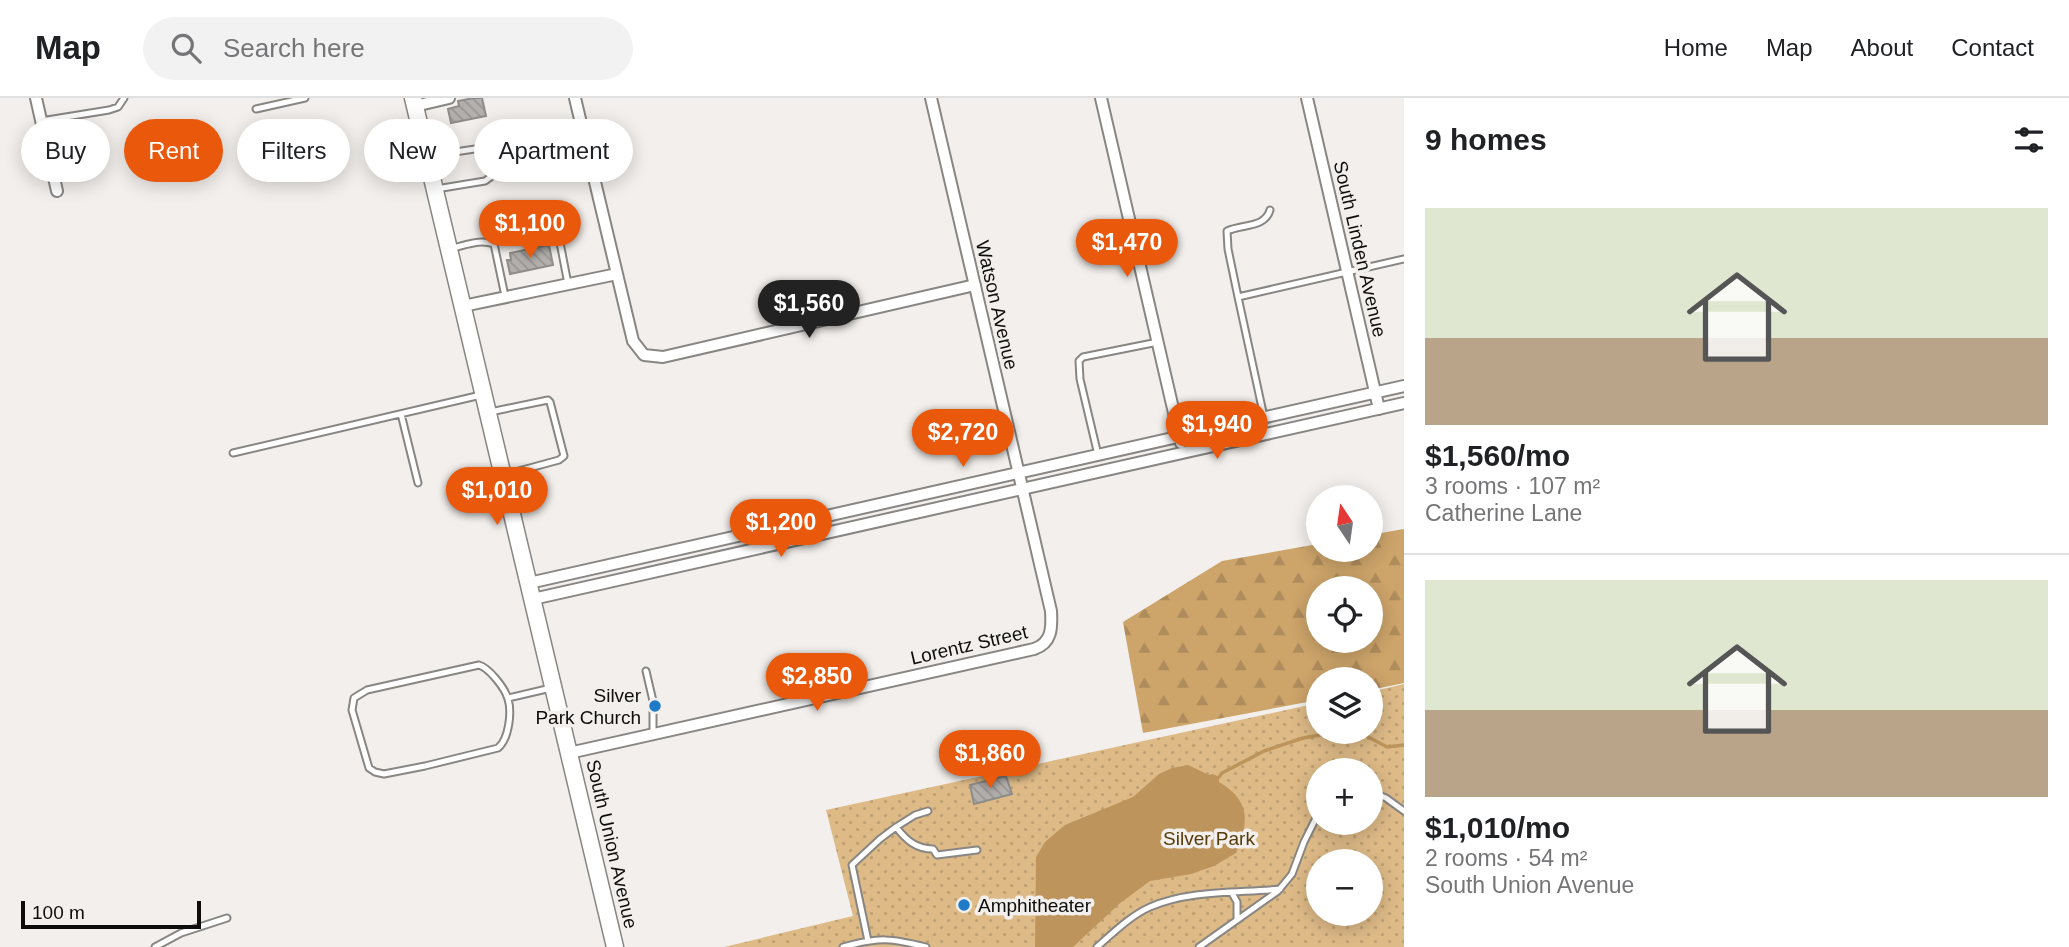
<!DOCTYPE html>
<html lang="en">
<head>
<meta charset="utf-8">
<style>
  :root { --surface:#fff; --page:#f2f2f2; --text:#202124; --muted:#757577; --line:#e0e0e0; --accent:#ea580c }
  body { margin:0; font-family:Arial,sans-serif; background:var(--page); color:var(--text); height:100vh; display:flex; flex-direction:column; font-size:26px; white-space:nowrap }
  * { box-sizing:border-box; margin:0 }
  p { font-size:23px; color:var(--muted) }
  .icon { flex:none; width:38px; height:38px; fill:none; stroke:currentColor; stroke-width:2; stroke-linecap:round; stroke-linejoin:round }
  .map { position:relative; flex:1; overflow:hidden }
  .details { display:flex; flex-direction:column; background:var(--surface); width:665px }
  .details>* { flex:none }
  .hud { position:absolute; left:21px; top:21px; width:665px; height:63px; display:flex; gap:14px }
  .needle { width:46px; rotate:347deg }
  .fabs { position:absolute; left:1306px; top:387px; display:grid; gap:14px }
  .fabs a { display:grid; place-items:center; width:77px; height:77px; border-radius:50%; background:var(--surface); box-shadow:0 4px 18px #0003; font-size:35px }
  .scale { position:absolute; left:21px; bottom:18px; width:180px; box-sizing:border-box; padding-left:7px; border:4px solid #0e0d0c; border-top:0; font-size:19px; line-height:24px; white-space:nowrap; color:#0e0d0c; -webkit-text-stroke:5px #f2efec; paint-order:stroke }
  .price { position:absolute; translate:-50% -60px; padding:0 16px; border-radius:24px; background:var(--accent); color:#fff; font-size:23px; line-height:46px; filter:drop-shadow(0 2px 4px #0008) }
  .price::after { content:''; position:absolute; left:50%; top:42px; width:21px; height:16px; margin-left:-10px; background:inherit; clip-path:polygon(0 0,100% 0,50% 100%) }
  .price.active { background:#222; color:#fff }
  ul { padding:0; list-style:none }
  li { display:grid; align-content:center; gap:14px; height:371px; padding:0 21px }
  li+li { border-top:2px solid var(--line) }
  li span { display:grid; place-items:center; height:217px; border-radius:0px; color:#555 }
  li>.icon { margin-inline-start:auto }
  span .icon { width:126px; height:126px; fill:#fffc; stroke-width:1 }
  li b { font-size:30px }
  h2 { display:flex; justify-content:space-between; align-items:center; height:84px; padding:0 21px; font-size:30px }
  .chip { padding:0 24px; border-radius:32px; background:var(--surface); box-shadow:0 4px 18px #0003; font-size:24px; line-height:63px }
  .chip.active { background:var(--accent); color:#fff }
  header { display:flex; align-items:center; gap:42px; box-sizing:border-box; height:98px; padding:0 35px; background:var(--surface); border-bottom:2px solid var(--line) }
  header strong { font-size:33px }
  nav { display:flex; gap:38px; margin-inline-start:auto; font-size:24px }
  .search { width:490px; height:63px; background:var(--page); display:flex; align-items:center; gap:18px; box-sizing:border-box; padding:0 24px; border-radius:38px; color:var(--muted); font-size:26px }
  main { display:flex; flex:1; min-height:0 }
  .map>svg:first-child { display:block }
  .forest { fill:url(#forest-firs); fill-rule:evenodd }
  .park { fill:url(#park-dots); fill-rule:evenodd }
  .water { fill:#bd945b }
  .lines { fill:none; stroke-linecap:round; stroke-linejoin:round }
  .stream { stroke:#bd945b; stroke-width:3.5 }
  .building { fill:url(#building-back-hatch); stroke:#8f8d8a; stroke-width:2 }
  .lane-casing { stroke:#888683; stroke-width:9 }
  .street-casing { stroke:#888683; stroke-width:14 }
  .secondary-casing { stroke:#888683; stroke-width:19 }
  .lane { stroke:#fff; stroke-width:5 }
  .street { stroke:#fff; stroke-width:10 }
  .secondary { stroke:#fff; stroke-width:16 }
  .poi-dot { fill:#1f7bc7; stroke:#f2efec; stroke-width:2.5 }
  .labels { text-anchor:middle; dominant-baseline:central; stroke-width:7; stroke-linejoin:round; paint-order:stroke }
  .street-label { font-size:19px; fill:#0e0d0c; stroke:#f2efec }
  .poi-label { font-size:19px; fill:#0e0d0c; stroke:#f2efec; text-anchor:end }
  .park-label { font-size:19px; fill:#563a0a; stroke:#f2efec }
</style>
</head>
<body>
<header>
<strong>Map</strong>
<div class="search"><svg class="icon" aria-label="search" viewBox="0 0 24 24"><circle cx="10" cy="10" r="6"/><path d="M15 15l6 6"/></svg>Search here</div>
<nav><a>Home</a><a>Map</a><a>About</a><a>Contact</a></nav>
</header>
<main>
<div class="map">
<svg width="1404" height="849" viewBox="0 0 1404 849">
  <defs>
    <pattern id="forest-firs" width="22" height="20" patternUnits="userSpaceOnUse" patternTransform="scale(1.75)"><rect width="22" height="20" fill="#cda46a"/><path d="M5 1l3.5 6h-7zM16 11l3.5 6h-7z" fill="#af8c5b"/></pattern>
    <pattern id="park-dots" width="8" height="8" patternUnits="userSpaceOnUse" patternTransform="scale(1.75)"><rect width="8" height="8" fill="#deba87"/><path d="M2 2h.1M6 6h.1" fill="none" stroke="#bd9f73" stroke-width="1.8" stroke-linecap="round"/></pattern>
    <pattern id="building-back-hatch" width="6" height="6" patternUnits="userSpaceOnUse" patternTransform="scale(1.75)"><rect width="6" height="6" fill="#b2afac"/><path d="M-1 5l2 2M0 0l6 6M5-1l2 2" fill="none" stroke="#989593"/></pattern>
  </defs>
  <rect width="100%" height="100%" fill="#f2efec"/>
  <path class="forest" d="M 1404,431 L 1404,585 L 1370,592 L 1370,581 L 1318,581 L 1318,602 L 1143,635 L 1123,524 L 1222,463 L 1318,446 L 1318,452 L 1370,452 L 1370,437 ZM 1318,490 L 1370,490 L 1370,542 L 1318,542 Z"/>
  <path class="park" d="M 1404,586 L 1404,849 L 724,849 L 853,818 L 826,712 L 1318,605 L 1318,634 L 1370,634 L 1370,594 ZM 1318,672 L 1370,672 L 1370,724 L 1318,724 ZM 1318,763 L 1370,763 L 1370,816 L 1318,816 Z"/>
  <path class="water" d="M 1188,667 L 1209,677 L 1213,676 L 1219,679 L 1219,684 C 1251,703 1249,724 1236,755 L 1214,768 L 1191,776 L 1150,783 L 1119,806 L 1073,849 L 1035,849 L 1036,759 L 1045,744 L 1065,727 L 1133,699 L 1159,676 L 1172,670 Z"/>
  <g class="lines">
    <path class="stream" d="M 1219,679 L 1222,675 L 1264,653 L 1303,640 L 1326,636 L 1359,634 L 1387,649 L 1404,647"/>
  </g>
  <path class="building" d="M 474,0 L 482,0 L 486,18 L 451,25 L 448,11 L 459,8 L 458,3 Z
    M 549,147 L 553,167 L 510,176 L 507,162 L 511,162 L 510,155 Z
    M 1006,678 L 1012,696 L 974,706 L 970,687 Z"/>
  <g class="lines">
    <defs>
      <path id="lane" d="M 256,11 L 305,0
        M 41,23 L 109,12 L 118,9 L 124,0
        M 428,58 L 535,42 L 583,32
        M 436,91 L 485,83 L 492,78 L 489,49
        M 557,129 L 568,186
        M 450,151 C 464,147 480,141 494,146 L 505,198
        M 1238,199 L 1228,151 L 1227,133 C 1242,126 1265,130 1270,112
        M 490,314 L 548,302 L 550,304 L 564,358 L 559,362 L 504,377
        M 401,316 L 418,385
        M 1264,319 L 1238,199 L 1404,161
        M 233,355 L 481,297
        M 1098,357 L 1080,281 L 1079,263 L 1083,259 L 1158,244
        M 479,567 C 489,570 505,590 508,601 C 512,614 509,641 498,650 L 425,668 L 384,676 L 375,674 L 369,670 L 352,612 L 354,600 L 367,592 Z
        M 646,573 L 653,603 L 653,636
        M 508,600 L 551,590
        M 1370,693 L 1386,700 L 1404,713
        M 896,729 L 915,717 L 928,713
        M 1232,795 L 1237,804 L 1237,822
        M 868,843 L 852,767 L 880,741 L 896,729 C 906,742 916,751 933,751 L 937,757 L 977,752
        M 155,849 L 181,835 L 227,820
        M 843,849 C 879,839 891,840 926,849
        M 1097,849 C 1113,835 1130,818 1150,809 C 1189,792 1238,795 1280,791
        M 1199,849 L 1278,793 L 1292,776 L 1304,744 L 1318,716"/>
      <path id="street" d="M 36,0 L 57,93
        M 575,0 L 633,243 L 644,257 L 663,259 L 975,187
        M 1101,0 L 1181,345
        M 1307,0 L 1379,311
        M 415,8 L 449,0
        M 463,208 L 617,176
        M 529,485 L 1404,288
        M 533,501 L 1404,305
        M 569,655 L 1034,551 C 1052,545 1052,530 1051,513 L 931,0"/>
      <path id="secondary" d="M 413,0 L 615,849"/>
    </defs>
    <use href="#lane" class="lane-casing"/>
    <use href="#street" class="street-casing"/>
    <use href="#secondary" class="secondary-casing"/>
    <use href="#lane" class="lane"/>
    <use href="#street" class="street"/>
    <use href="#secondary" class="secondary"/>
  </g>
  <g class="poi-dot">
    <circle cx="655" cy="608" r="7"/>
    <circle cx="964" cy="807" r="7"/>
  </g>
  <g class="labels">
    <g class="street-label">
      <text transform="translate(1360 151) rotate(77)">South Linden Avenue</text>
      <text transform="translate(997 207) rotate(77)">Watson Avenue</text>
      <text transform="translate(969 547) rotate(-13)">Lorentz Street</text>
      <text transform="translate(612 746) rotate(77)">South Union Avenue</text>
    </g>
    <g class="poi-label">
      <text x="641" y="597">Silver<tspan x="641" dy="22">Park Church</tspan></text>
      <text x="978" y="807" text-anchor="start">Amphitheater</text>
    </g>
    <g class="park-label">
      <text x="1209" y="740">Silver Park</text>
    </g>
  </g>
</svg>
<div class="fabs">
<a><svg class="needle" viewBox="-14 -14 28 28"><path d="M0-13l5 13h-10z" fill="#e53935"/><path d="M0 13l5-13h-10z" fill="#757577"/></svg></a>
<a><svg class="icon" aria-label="locate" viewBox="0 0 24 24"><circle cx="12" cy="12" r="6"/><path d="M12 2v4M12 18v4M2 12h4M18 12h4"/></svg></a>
<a><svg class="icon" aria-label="layers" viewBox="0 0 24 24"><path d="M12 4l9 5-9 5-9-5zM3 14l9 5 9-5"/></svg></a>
<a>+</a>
<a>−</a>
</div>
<div class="scale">100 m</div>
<b class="price" style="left:530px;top:162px">$1,100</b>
<b class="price" style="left:1127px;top:181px">$1,470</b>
<b class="price active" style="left:809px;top:242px">$1,560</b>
<b class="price" style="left:1217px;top:363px">$1,940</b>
<b class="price" style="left:963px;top:371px">$2,720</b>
<b class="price" style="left:497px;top:429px">$1,010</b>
<b class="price" style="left:781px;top:461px">$1,200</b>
<b class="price" style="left:817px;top:615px">$2,850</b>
<b class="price" style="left:990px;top:692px">$1,860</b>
<div class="hud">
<a class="chip">Buy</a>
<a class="chip active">Rent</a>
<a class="chip">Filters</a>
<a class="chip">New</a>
<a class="chip">Apartment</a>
</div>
</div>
<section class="details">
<h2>9 homes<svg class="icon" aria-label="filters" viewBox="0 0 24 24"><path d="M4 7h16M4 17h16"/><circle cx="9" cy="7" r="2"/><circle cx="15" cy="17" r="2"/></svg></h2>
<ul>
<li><span style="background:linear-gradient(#dfe7d0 60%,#b9a48a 0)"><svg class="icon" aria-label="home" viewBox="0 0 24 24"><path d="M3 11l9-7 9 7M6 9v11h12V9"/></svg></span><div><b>$1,560/mo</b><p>3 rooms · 107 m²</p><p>Catherine Lane</p></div></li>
<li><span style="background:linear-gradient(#dfe7d0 60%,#b9a48a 0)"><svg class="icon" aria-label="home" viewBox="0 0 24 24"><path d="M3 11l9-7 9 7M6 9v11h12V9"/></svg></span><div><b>$1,010/mo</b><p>2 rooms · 54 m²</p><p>South Union Avenue</p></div></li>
</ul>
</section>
</main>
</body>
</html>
